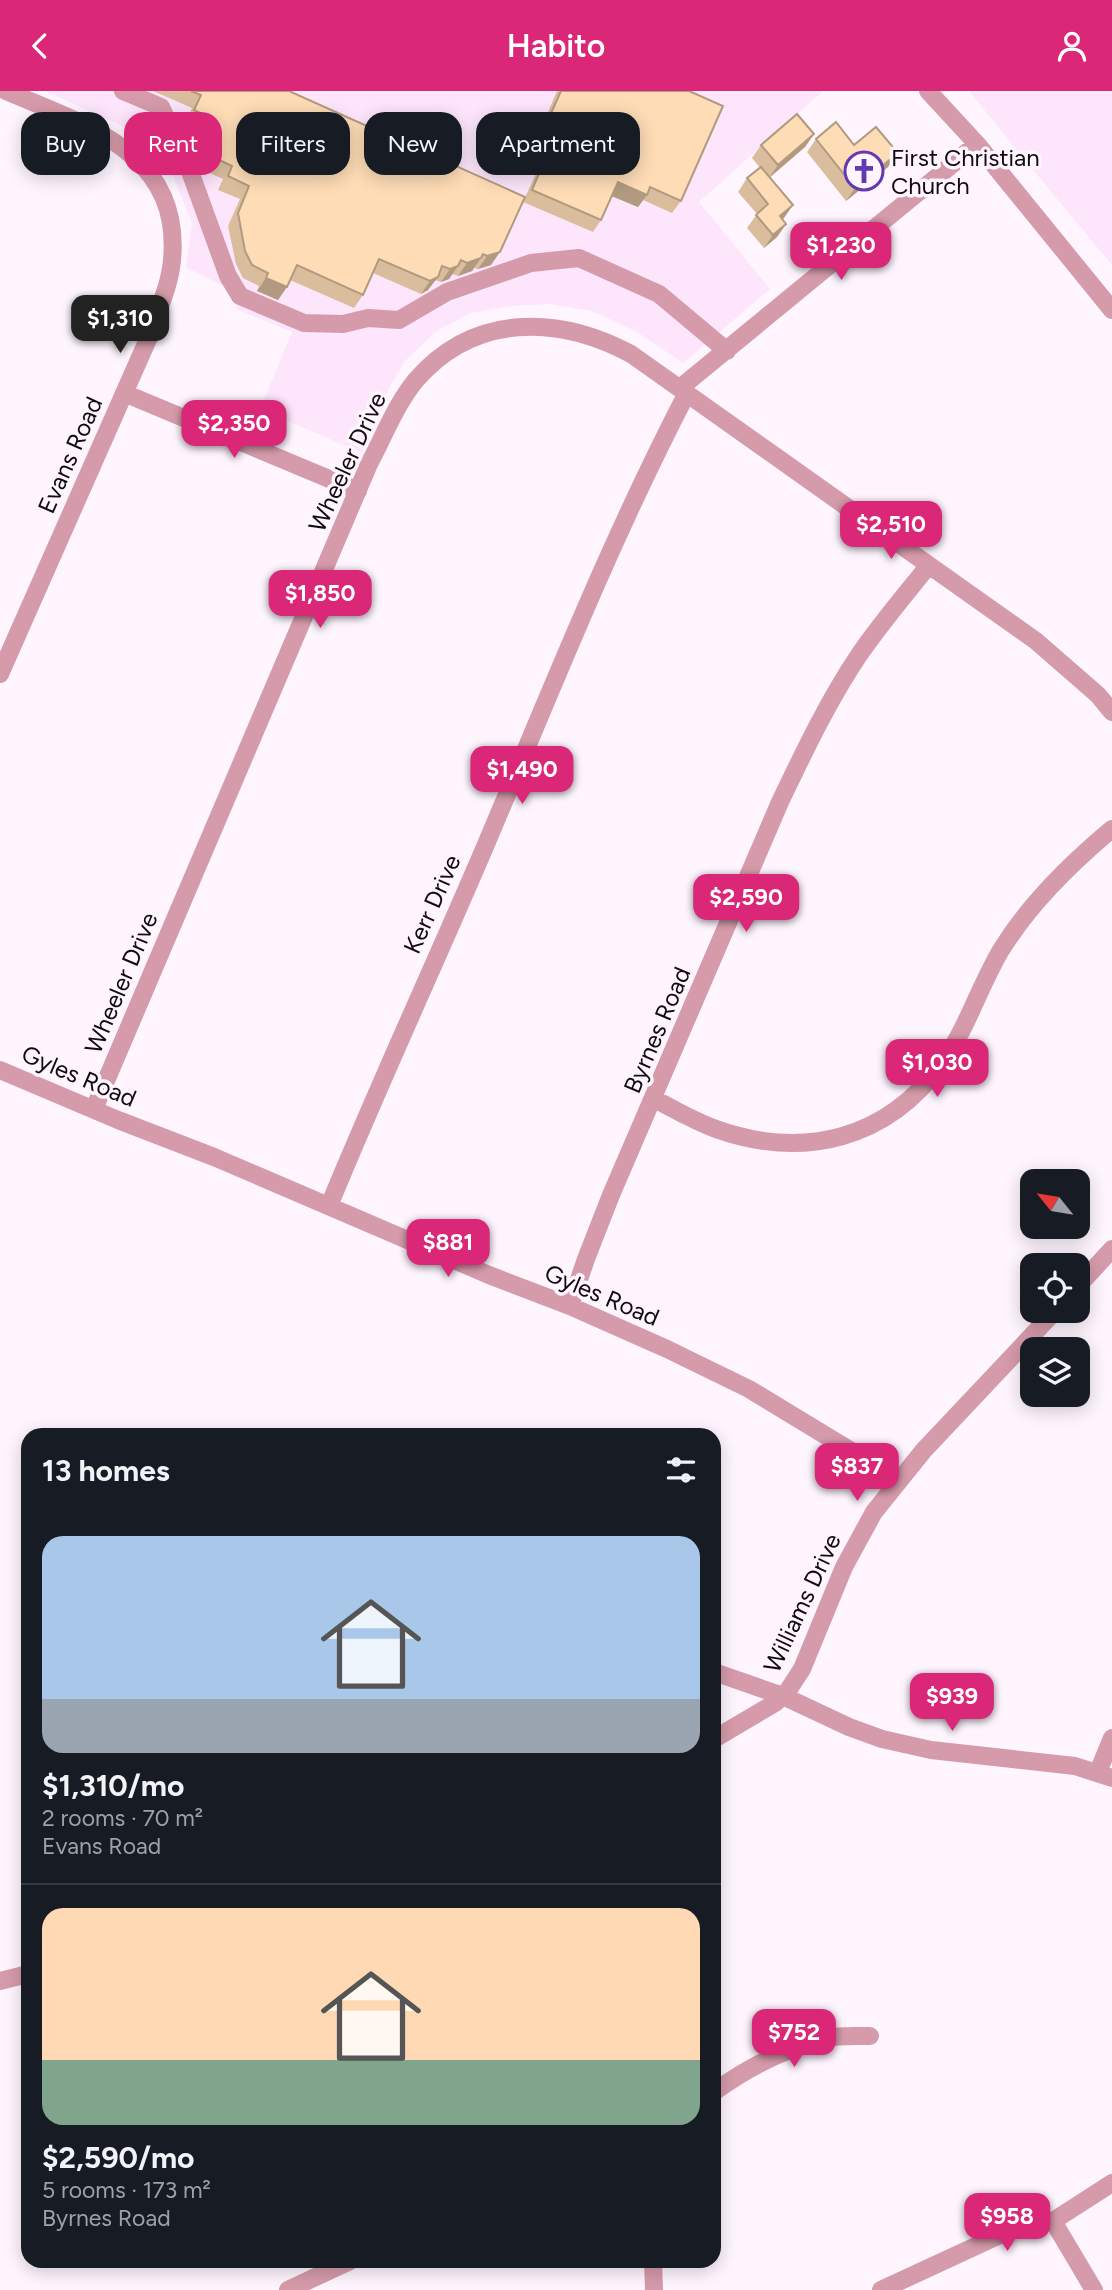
<!DOCTYPE html>
<html lang="en">
<head>
<meta charset="utf-8">
<style>
  :root { --surface:#171b24; --page:#242831; --text:#f1f3f6; --muted:#9ea1a6; --line:#363941; --accent:#db2777 }
  body { margin:0; font-family:Figtree,sans-serif; background:var(--page); color:var(--text); height:100vh; display:flex; flex-direction:column; font-size:26px; white-space:nowrap }
  * { box-sizing:border-box; margin:0 }
  p { font-size:23px; color:var(--muted) }
  .icon { flex:none; width:38px; height:38px; fill:none; stroke:currentColor; stroke-width:2; stroke-linecap:round; stroke-linejoin:round }
  .map { position:relative; flex:1; overflow:hidden }
  .sheet { position:absolute; left:21px; top:1337px; width:700px; height:840px; display:flex; flex-direction:column; background:var(--surface); border-radius:21px; box-shadow:0 4px 18px #0003 }
  .sheet>* { flex:none }
  .guide { position:absolute; left:21px; top:21px; width:700px; height:63px; display:flex; gap:14px }
  .needle { width:46px; rotate:300deg }
  .tools { position:absolute; left:1020px; top:1078px; display:grid; gap:14px }
  .tools a { display:grid; place-items:center; width:70px; height:70px; border-radius:14px; background:var(--surface); box-shadow:0 4px 18px #0003; font-size:35px }
  .price { position:absolute; translate:-50% -60px; padding:0 16px; border-radius:14px; background:var(--accent); color:#fff; font-size:23px; line-height:46px; filter:drop-shadow(0 2px 4px #0008) }
  .price::after { content:''; position:absolute; left:50%; top:42px; width:21px; height:16px; margin-left:-10px; background:inherit; clip-path:polygon(0 0,100% 0,50% 100%) }
  .price.selected { background:#222; color:#fff }
  ul { padding:0; list-style:none }
  li { display:grid; align-content:center; gap:14px; height:371px; padding:0 21px }
  li+li { border-top:2px solid var(--line) }
  li span { display:grid; place-items:center; height:217px; border-radius:21px; color:#555 }
  li>.icon { margin-inline-start:auto }
  span .icon { width:126px; height:126px; fill:#fffc; stroke-width:1 }
  li b { font-size:30px }
  h2 { display:flex; justify-content:space-between; align-items:center; height:84px; padding:0 21px; font-size:30px }
  .tag { padding:0 24px; border-radius:21px; background:var(--surface); box-shadow:0 4px 18px #0003; font-size:24px; line-height:63px }
  .tag.selected { background:var(--accent); color:#fff }
  header { display:flex; justify-content:space-between; align-items:center; height:91px; padding:0 21px; background:var(--accent); color:#fff; font-size:32px; font-weight:600 }
  .map>svg:first-child { display:block }
  .built { fill:#fde5fc }
  .lines { fill:none; stroke-linecap:round; stroke-linejoin:round }
  .minor { stroke:#d69baa; stroke-width:18 }
  .wall { fill:#dabd9d }
  .shaded-wall { fill:#b19a7f }
  .building { fill:#fddcb6; stroke:#b19a7f; stroke-width:2 }
  .labels { text-anchor:middle; dominant-baseline:central; stroke-width:7; stroke-linejoin:round; paint-order:stroke }
  .poi-label { font-size:24px; fill:#110a11; stroke:#fef5fe; text-anchor:start }
  .street-label { font-size:24px; fill:#110a11; stroke:#fef5fe }
</style>
</head>
<body>
<header><svg class="icon" aria-label="back" viewBox="0 0 24 24"><path d="M15 5l-7 7 7 7"/></svg>Habito<svg class="icon" aria-label="person" viewBox="0 0 24 24"><circle cx="12" cy="8" r="4"/><path d="M4 21q1-7 8-7t8 7"/></svg></header>
<div class="map">
<svg width="1112" height="2199" viewBox="0 0 1112 2199">
  <rect width="100%" height="100%" fill="#fef5fe"/>
  <path class="built" d="M 45,0 L 823,0 L 699,111 L 770,198 L 683,272 L 637,241 L 592,220 L 550,213 L 512,215 L 470,222 L 435,241 L 405,270 L 389,297 L 362,362 L 260,318 L 292,241 L 236,218 L 241,204 L 186,176 L 192,132 L 166,68 L 146,46 Z
    M 969,0 L 1112,0 L 1112,174 L 1034,80 Z"/>
  <g class="lines">
    <path class="minor" d="M 123,0 L 161,16 L 188,75 L 228,185 L 240,205 L 304,232 L 343,233 L 368,227 L 399,229 L 447,201 L 531,172 L 579,167 L 659,203 L 727,260
      M 928,0 L 977,53 L 1112,219
      M 680,297 L 977,53
      M 124,302 L 358,400
      M 0,583 L 149,246 C 157,221 170,195 172,169 C 182,61 85,34 6,0
      M 0,979 L 118,1029 L 214,1066 L 489,1184 L 570,1215 L 667,1258 L 749,1298 L 899,1389
      M 654,1008 C 674,1018 694,1030 716,1038 C 803,1069 887,1049 942,972 C 967,938 979,896 1001,859 C 1030,812 1070,773 1112,738
      M 94,1018 L 369,373 C 384,345 396,313 416,289 C 474,222 558,224 631,263 L 1036,550 L 1098,604 L 1112,621
      M 329,1115 C 379,993 435,873 487,751 C 551,600 611,448 687,302
      M 1078,1195 L 1112,1158
      M 570,1215 L 586,1168 L 611,1104 L 780,711 C 804,661 828,610 859,564 C 881,532 905,504 929,474
      M 714,1581 L 783,1605 L 849,1636 L 882,1648 L 931,1659 L 1075,1675 L 1112,1687
      M 714,1648 L 775,1612 L 787,1601 L 802,1578 L 844,1476 L 874,1421 L 924,1359 L 1055,1220
      M 1098,1681 L 1112,1647
      M 0,1890 L 28,1883
      M 714,2001 C 747,1977 787,1957 826,1947 C 840,1944 856,1945 870,1945
      M 1053,2130 L 1094,2199
      M 653,2170 L 654,2199
      M 288,2199 L 350,2170
      M 881,2199 L 1015,2137 L 1053,2130 L 1112,2092"/>
  </g>
  <path class="wall" d="M 153,0 L 289,0 L 525,106 L 491,174 L 478,178 L 474,177 L 472,180 L 458,185 L 452,183 L 449,188 L 441,191 L 435,189 L 428,199 L 421,203 L 373,182 L 363,204 L 354,217 L 290,189 L 287,196 L 278,209 L 257,200 L 259,195 L 243,187 L 236,173 L 228,135 L 240,108 L 218,99 L 223,88 L 201,78 L 200,76 L 207,60 L 190,53 L 197,38 L 185,33 L 192,17 Z
    M 557,0 L 689,0 L 681,110 L 672,122 L 643,109 L 638,116 L 612,105 L 601,129 L 593,141 L 523,111 L 543,67 L 531,61 Z
    M 814,43 L 805,56 L 770,86 L 783,128 L 786,133 L 777,146 L 764,157 L 747,137 L 757,123 L 738,101 L 747,87 L 760,77 L 752,67 L 761,54 Z
    M 816,48 L 854,54 L 888,76 L 846,110 L 807,61 Z"/>
  <path class="shaded-wall" d="M 814,43 L 805,56 L 769,87 L 778,74 Z
    M 539,49 L 551,54 L 543,67 L 531,61 Z
    M 898,62 L 888,76 L 846,110 L 855,97 Z
    M 618,91 L 647,104 L 638,116 L 609,104 Z
    M 793,114 L 784,127 L 771,138 L 780,125 Z
    M 786,133 L 777,146 L 764,157 L 773,144 Z
    M 500,161 L 491,174 L 478,178 L 487,165 Z
    M 481,167 L 472,180 L 458,185 L 467,172 Z
    M 458,175 L 449,188 L 441,191 L 450,178 Z
    M 438,186 L 428,199 L 421,203 L 430,190 Z
    M 266,187 L 287,196 L 278,209 L 257,200 Z"/>
  <path class="building" d="M 191,0 L 289,0 L 525,106 L 500,161 L 487,165 L 483,163 L 481,167 L 467,172 L 461,169 L 458,175 L 450,178 L 442,175 L 438,186 L 430,190 L 379,168 L 363,204 L 297,174 L 287,196 L 266,187 L 268,182 L 252,174 L 245,160 L 238,122 L 249,95 L 228,85 L 232,75 L 211,65 L 209,62 L 216,47 L 200,40 L 206,25 L 194,19 L 201,4 Z
    M 561,0 L 689,0 L 723,15 L 681,110 L 650,96 L 647,104 L 618,91 L 601,129 L 532,99 L 551,54 L 539,49 Z
    M 797,23 L 814,43 L 778,74 L 761,54 Z
    M 836,31 L 854,54 L 876,36 L 898,62 L 855,97 L 816,48 Z
    M 761,76 L 793,114 L 780,125 L 786,133 L 773,144 L 756,124 L 768,113 L 747,87 Z"/>
  <defs>
    <symbol id="church-ring" viewBox="-11 -11 22 22"><circle r="9.5" fill="#fef5fe" stroke="#6239b1" stroke-width="1.5"/><path d="M-1.2-6h2.4v3.5h3.3v2.4h-3.3V6h-2.4V-.1h-3.3v-2.4h3.3Z" fill="#6239b1"/></symbol>
  </defs>
  <g fill-rule="evenodd">
    <use href="#church-ring" x="842" y="58" width="44" height="44"/>
  </g>
  <g class="labels">
    <g class="poi-label">
      <text x="891" y="66">First Christian<tspan x="891" dy="28">Church</tspan></text>
    </g>
    <g class="street-label">
      <text transform="translate(70 364) rotate(-66)">Evans Road</text>
      <text transform="translate(347 371) rotate(-65)">Wheeler Drive</text>
      <text transform="translate(432 813) rotate(-66)">Kerr Drive</text>
      <text transform="translate(121 892) rotate(-67)">Wheeler Drive</text>
      <text transform="translate(657 939) rotate(-67)">Byrnes Road</text>
      <text transform="translate(79 985) rotate(23)">Gyles Road</text>
      <text transform="translate(602 1204) rotate(23)">Gyles Road</text>
      <text transform="translate(802 1512) rotate(-65)">Williams Drive</text>
    </g>
  </g>
</svg>
<div class="tools">
<a><svg class="needle" viewBox="-14 -14 28 28"><path d="M0-13l5 13h-10z" fill="#e53935"/><path d="M0 13l5-13h-10z" fill="#9ea1a6"/></svg></a>
<a><svg class="icon" aria-label="locate" viewBox="0 0 24 24"><circle cx="12" cy="12" r="6"/><path d="M12 2v4M12 18v4M2 12h4M18 12h4"/></svg></a>
<a><svg class="icon" aria-label="layers" viewBox="0 0 24 24"><path d="M12 4l9 5-9 5-9-5zM3 14l9 5 9-5"/></svg></a>
</div>
<b class="price" style="left:841px;top:191px">$1,230</b>
<b class="price selected" style="left:120px;top:264px">$1,310</b>
<b class="price" style="left:234px;top:369px">$2,350</b>
<b class="price" style="left:891px;top:470px">$2,510</b>
<b class="price" style="left:320px;top:539px">$1,850</b>
<b class="price" style="left:522px;top:715px">$1,490</b>
<b class="price" style="left:746px;top:843px">$2,590</b>
<b class="price" style="left:937px;top:1008px">$1,030</b>
<b class="price" style="left:448px;top:1188px">$881</b>
<b class="price" style="left:857px;top:1412px">$837</b>
<b class="price" style="left:952px;top:1642px">$939</b>
<b class="price" style="left:794px;top:1978px">$752</b>
<b class="price" style="left:1007px;top:2162px">$958</b>
<div class="guide">
<a class="tag">Buy</a>
<a class="tag selected">Rent</a>
<a class="tag">Filters</a>
<a class="tag">New</a>
<a class="tag">Apartment</a>
</div>
<section class="sheet">
<h2>13 homes<svg class="icon" aria-label="filters" viewBox="0 0 24 24"><path d="M4 7h16M4 17h16"/><circle cx="9" cy="7" r="2"/><circle cx="15" cy="17" r="2"/></svg></h2>
<ul>
<li><span style="background:linear-gradient(#a9c7e8 75%,#9aa5b1 0)"><svg class="icon" aria-label="home" viewBox="0 0 24 24"><path d="M3 11l9-7 9 7M6 9v11h12V9"/></svg></span><div><b>$1,310/mo</b><p>2 rooms · 70 m²</p><p>Evans Road</p></div></li>
<li><span style="background:linear-gradient(#ffd9b3 70%,#7fa58c 0)"><svg class="icon" aria-label="home" viewBox="0 0 24 24"><path d="M3 11l9-7 9 7M6 9v11h12V9"/></svg></span><div><b>$2,590/mo</b><p>5 rooms · 173 m²</p><p>Byrnes Road</p></div></li>
</ul>
</section>
</div>
</body>
</html>
